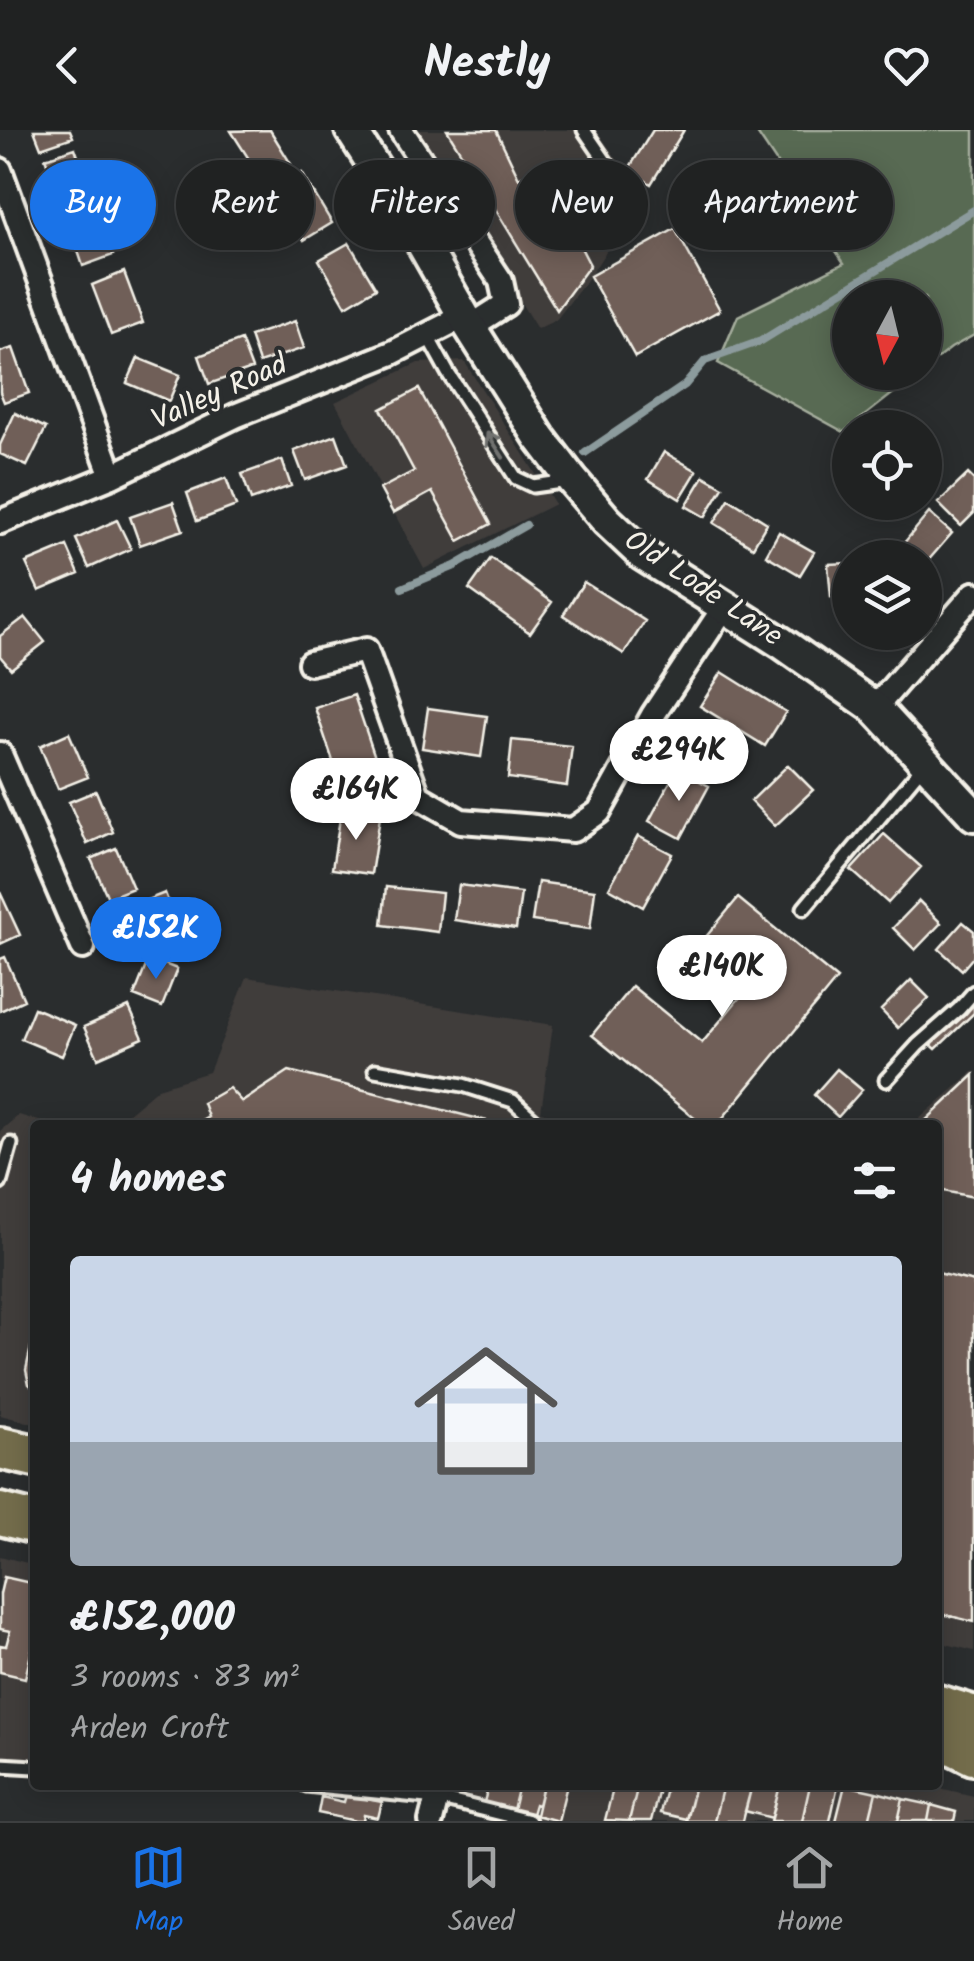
<!DOCTYPE html>
<html lang="en">
<head>
<meta charset="utf-8">
<style>
  :root { --surface:#202222; --page:#2d2f2f; --text:#f1f3f6; --muted:#a2a4a5; --line:#3d3f40; --accent:#1a73e8 }
  body { margin:0; font-family:Kalam,sans-serif; background:var(--page); color:var(--text); height:100vh; display:flex; flex-direction:column; font-size:38px; white-space:nowrap }
  * { box-sizing:border-box; margin:0 }
  p { font-size:32px; color:var(--muted) }
  .icon { flex:none; width:55px; height:55px; fill:none; stroke:currentColor; stroke-width:2; stroke-linecap:round; stroke-linejoin:round }
  .map { position:relative; flex:1; overflow:hidden }
  .details { position:absolute; left:30px; top:990px; width:912px; height:670px; display:flex; flex-direction:column; background:var(--surface); border-radius:10px; box-shadow:0 5px 25px #0003,0 0 0 2px var(--line) }
  .details>* { flex:none }
  .top-card { position:absolute; left:30px; top:30px; width:915px; height:90px; display:flex; gap:20px }
  .needle { width:65px; rotate:187deg }
  .controls { position:absolute; left:832px; top:150px; display:grid; gap:20px }
  .controls a { display:grid; place-items:center; width:110px; height:110px; border-radius:50%; background:var(--surface); box-shadow:0 5px 25px #0003,0 0 0 2px var(--line); font-size:50px }
  .price { position:absolute; translate:-50% -85px; padding:0 22px; border-radius:35px; background:#fff; color:#222; font-size:32px; line-height:65px; filter:drop-shadow(0 2px 5px #0008) }
  .price::after { content:''; position:absolute; left:50%; top:60px; width:30px; height:22px; margin-left:-15px; background:inherit; clip-path:polygon(0 0,100% 0,50% 100%) }
  .price.current { background:var(--accent); color:#fff }
  ul { padding:0; list-style:none }
  li { display:grid; align-content:center; gap:20px; height:530px; padding:0 40px }
  li+li { border-top:2px solid var(--line) }
  li span { display:grid; place-items:center; height:310px; border-radius:10px; color:#555 }
  li>.icon { margin-inline-start:auto }
  span .icon { width:180px; height:180px; fill:#fffc; stroke-width:1 }
  li b { font-size:42px }
  h2 { display:flex; justify-content:space-between; align-items:center; height:120px; padding:0 40px; font-size:42px }
  .pill { padding:0 35px; border-radius:45px; background:var(--surface); box-shadow:0 5px 25px #0003,0 0 0 2px var(--line); font-size:35px; line-height:90px }
  .pill.current { background:var(--accent); color:#fff }
  header { display:flex; justify-content:space-between; align-items:center; height:130px; padding:0 40px; background:var(--surface); font-size:45px; font-weight:600 }
  .tab-bar { display:flex; justify-content:space-around; align-items:center; height:140px; border-top:2px solid var(--line); background:var(--surface); font-size:28px; color:var(--muted) }
  .tab-bar a { display:grid; justify-items:center; gap:5px }
  .tab-bar .current { color:var(--accent) }
  .map>svg:first-child { display:block }
  .built { fill:#3f3c3b }
  .green { fill:#596a53; stroke:#a6ae9e; stroke-width:2.5 }
  .lines { fill:none; stroke-linecap:round; stroke-linejoin:round }
  .stream { stroke:#8c9b9d; stroke-width:8 }
  .building { fill:#705f58; stroke:#f4f1e8; stroke-width:2.5 }
  .lane-casing { stroke:#f4f1e8; stroke-width:19 }
  .street-casing { stroke:#f4f1e8; stroke-width:30 }
  .secondary-casing { stroke:#f4f1e8; stroke-width:38 }
  .highway-casing { stroke:#f4f1e8; stroke-width:48 }
  .lane { stroke:#2a2d2e; stroke-width:11 }
  .street { stroke:#2a2d2e; stroke-width:22 }
  .secondary { stroke:#2a2d2e; stroke-width:30 }
  .highway { stroke:#736c4b; stroke-width:40 }
  .oneway { stroke:#71726f }
  .labels { text-anchor:middle; dominant-baseline:central; stroke-width:8; stroke-linejoin:round; paint-order:stroke }
  .street-label { font-size:30px; fill:#f4f1e8; stroke:#2a2d2e }
</style>
</head>
<body>
<header><svg class="icon" aria-label="back" viewBox="0 0 24 24"><path d="M15 5l-7 7 7 7"/></svg>Nestly<svg class="icon" aria-label="heart" viewBox="0 0 24 24"><path d="M12 20l-8-8c-3-5 5-10 8-4 3-6 11-1 8 4z"/></svg></header>
<div class="map">
<svg width="974" height="1691" viewBox="0 0 974 1691">
  <rect width="100%" height="100%" fill="#2a2d2e"/>
  <filter id="ink" filterUnits="userSpaceOnUse"><feTurbulence type="fractalNoise" baseFrequency=".01" numOctaves="2"/><feDisplacementMap in="SourceGraphic" scale="20" xChannelSelector="R" yChannelSelector="G"/><feConvolveMatrix kernelMatrix="1 2 1 2 8 2 1 2 1" color-interpolation-filters="sRGB"/></filter>
  <g filter="url(#ink)">
    <path class="built" d="M 414,0 L 596,0 L 619,32 L 648,57 L 590,146 L 556,190 L 537,199 Z
      M 464,231 L 555,374 L 424,439 L 335,272 L 418,233 Z
      M 247,847 L 553,895 L 541,982 L 589,995 L 114,995 L 158,958 L 209,942 Z
      M 974,941 L 974,1521 L 938,1512 L 938,995 L 912,995 Z
      M 19,985 L 52,995 L 35,995 L 35,1294 L 0,1285 L 0,1001 Z
      M 0,1426 L 35,1435 L 35,1644 L 0,1642 Z
      M 471,1655 L 927,1655 L 974,1666 L 974,1691 L 504,1691 L 465,1682 Z"/>
    <path class="green" d="M 755,0 L 974,0 L 974,205 L 951,218 L 925,238 L 925,168 L 850,168 L 850,242 L 919,243 L 844,302 L 718,233 L 738,186 L 844,133 Z"/>
    <g class="lines">
      <path class="stream" d="M 585,323 L 685,255 L 705,231 L 761,211 L 974,80
        M 402,458 L 455,436 L 526,395"/>
    </g>
    <path class="building" d="M 34,0 L 70,0 L 73,7 L 41,18 Z
      M 270,0 L 291,34 L 263,51 L 231,1 Z
      M 447,0 L 496,0 L 519,48 L 539,37 L 590,135 L 557,180 Z
      M 653,0 L 684,0 L 651,54 L 628,40 Z
      M 75,18 L 92,65 L 62,75 L 45,28 Z
      M 302,43 L 332,93 L 304,110 L 274,60 Z
      M 95,75 L 113,125 L 83,136 L 66,85 Z
      M 675,99 L 720,180 L 635,227 L 590,146 Z
      M 349,113 L 376,158 L 346,176 L 319,130 Z
      M 124,142 L 143,193 L 111,205 L 92,155 Z
      M 295,191 L 304,218 L 259,233 L 250,206 Z
      M 241,210 L 252,239 L 209,254 L 199,226 Z
      M 13,218 L 29,263 L 4,272 L 0,262 L 0,222 Z
      M 138,228 L 180,245 L 169,271 L 127,253 Z
      M 419,259 L 491,394 L 459,411 L 432,362 L 393,383 L 380,359 L 414,341 L 381,279 Z
      M 15,283 L 46,298 L 27,336 L 0,324 L 0,315 Z
      M 336,305 L 347,335 L 305,350 L 294,321 Z
      M 664,322 L 697,341 L 680,369 L 648,349 Z
      M 282,330 L 291,356 L 251,370 L 242,344 Z
      M 968,344 L 974,350 L 974,383 L 961,396 L 938,373 Z
      M 704,346 L 723,357 L 705,387 L 686,376 Z
      M 226,348 L 236,376 L 197,391 L 187,363 Z
      M 729,369 L 767,393 L 753,417 L 714,393 Z
      M 173,372 L 183,400 L 140,415 L 130,387 Z
      M 929,383 L 952,403 L 926,433 L 925,428 L 919,428 L 903,414 Z
      M 117,390 L 131,419 L 89,438 L 76,409 Z
      M 779,402 L 814,422 L 800,445 L 766,425 Z
      M 67,416 L 79,444 L 39,461 L 26,433 Z
      M 491,428 L 552,472 L 530,503 L 469,459 Z
      M 850,433 L 850,465 L 831,467 L 828,434 Z
      M 584,452 L 645,491 L 624,524 L 563,485 Z
      M 25,487 L 45,512 L 11,539 L 0,526 L 0,506 Z
      M 722,542 L 786,582 L 765,616 L 700,576 Z
      M 354,565 L 382,648 L 343,661 L 315,578 Z
      M 428,578 L 487,586 L 481,627 L 422,618 Z
      M 69,603 L 88,647 L 58,659 L 40,616 Z
      M 512,610 L 572,616 L 567,656 L 508,648 Z
      M 788,635 L 813,660 L 775,696 L 751,671 Z
      M 677,639 L 709,656 L 681,708 L 649,691 Z
      M 96,661 L 113,702 L 87,714 L 69,672 Z
      M 341,682 L 380,687 L 371,744 L 332,739 Z
      M 884,704 L 921,737 L 888,773 L 851,740 Z
      M 638,706 L 672,724 L 643,777 L 609,758 Z
      M 116,718 L 133,758 L 108,768 L 91,729 Z
      M 538,752 L 595,760 L 590,799 L 532,791 Z
      M 459,755 L 521,763 L 516,799 L 454,790 Z
      M 386,757 L 442,763 L 438,802 L 382,795 Z
      M 0,762 L 20,805 L 0,814 Z
      M 165,763 L 181,805 L 153,815 L 137,774 Z
      M 738,768 L 837,849 L 717,995 L 703,995 L 592,905 L 632,856 L 702,913 L 750,855 L 700,814 Z
      M 919,771 L 941,793 L 915,820 L 893,798 Z
      M 963,792 L 974,801 L 974,826 L 962,840 L 939,819 Z
      M 5,827 L 24,870 L 0,881 L 0,829 Z
      M 149,828 L 177,839 L 162,877 L 134,866 Z
      M 911,850 L 929,868 L 898,898 L 881,880 Z
      M 974,871 L 974,883 L 936,919 L 928,912 Z
      M 129,877 L 143,908 L 98,928 L 84,897 Z
      M 34,878 L 75,895 L 62,926 L 21,909 Z
      M 837,939 L 862,960 L 838,987 L 814,965 Z
      M 289,941 L 499,994 L 499,995 L 195,995 L 208,987 L 203,973 L 229,958 L 242,972 Z
      M 974,945 L 974,1067 L 938,1060 L 938,995 L 921,995 Z
      M 938,1143 L 974,1152 L 974,1492 L 938,1483 Z
      M 35,1198 L 35,1259 L 29,1254 L 26,1240 Z
      M 4,1447 L 35,1454 L 35,1507 L 25,1548 L 0,1542 L 0,1515 L 6,1516 L 10,1501 L 0,1499 L 0,1464 Z
      M 489,1655 L 519,1655 L 513,1680 L 484,1672 Z
      M 519,1655 L 543,1655 L 538,1675 L 535,1674 L 532,1684 L 513,1680 Z
      M 543,1655 L 567,1655 L 558,1691 L 536,1685 Z
      M 614,1655 L 638,1655 L 629,1691 L 605,1690 Z
      M 638,1655 L 660,1655 L 651,1691 L 629,1691 Z
      M 667,1655 L 695,1655 L 686,1689 L 660,1683 Z
      M 695,1655 L 723,1655 L 714,1691 L 686,1691 Z
      M 723,1655 L 752,1655 L 743,1691 L 714,1691 Z
      M 752,1655 L 780,1655 L 772,1688 L 745,1681 Z
      M 780,1655 L 810,1655 L 802,1691 L 771,1691 Z
      M 810,1655 L 838,1655 L 830,1691 L 802,1691 Z
      M 845,1655 L 876,1662 L 869,1691 L 836,1691 Z
      M 876,1662 L 903,1669 L 898,1691 L 869,1691 Z
      M 346,1665 L 382,1672 L 378,1688 L 364,1685 L 363,1691 L 356,1691 L 318,1683 L 321,1667 L 344,1672 Z
      M 903,1669 L 931,1675 L 928,1691 L 898,1691 Z
      M 931,1675 L 956,1682 L 954,1691 L 928,1691 Z"/>
    <g class="lines">
      <defs>
        <path id="lane" d="M 584,0 L 608,35
          M 427,205 L 448,243 L 516,348 L 533,356 L 568,351
          M 804,778 L 923,636
          M 375,940 L 463,955 L 513,971 L 534,990 L 535,995
          M 886,950 L 918,915 L 959,879 L 974,862
          M 0,1053 L 11,1014
          M 0,1635 L 35,1637
          M 306,1655 L 437,1668 L 529,1691"/>
        <path id="street" d="M 401,0 L 501,151 L 506,174 L 470,197
          M 0,40 L 112,346
          M 0,392 L 112,346 L 235,286 L 392,223 L 464,186
          M 310,533 L 366,520 L 418,666 L 461,691 L 573,700 L 599,682 L 653,585 L 725,476
          M 875,578 L 974,464
          M 0,624 L 83,817
          M 431,1691 L 440,1655"/>
        <path id="secondary" d="M 351,0 L 413,97 L 470,197 L 540,308 L 572,350 L 607,391 L 643,425 L 782,513 L 875,578 L 974,685"/>
        <path id="highway" d="M 0,1318 L 35,1326
          M 0,1384 L 35,1393
          M 938,1576 L 974,1587
          M 938,1606 L 974,1624"/>
      </defs>
      <use href="#lane" class="lane-casing"/>
      <use href="#street" class="street-casing"/>
      <use href="#secondary" class="secondary-casing"/>
      <use href="#highway" class="highway-casing"/>
      <use href="#lane" class="lane"/>
      <use href="#street" class="street"/>
      <use href="#secondary" class="secondary"/>
      <use href="#highway" class="highway"/>
    </g>
    <defs><path id="oneway-shaft" d="M-6 0H5M1.5-3L5.5 0L1.5 3" fill="none" stroke-width="1.6" stroke-linecap="round" stroke-linejoin="round" transform="scale(2.5)"/></defs>
    <use class="oneway" href="#oneway-shaft" transform="translate(495 315) rotate(-123)"/>
  </g>
  <g class="labels">
    <g class="street-label">
      <text transform="translate(220 263) rotate(-24)">Valley Road</text>
      <text transform="translate(703 459) rotate(34)">Old Lode Lane</text>
    </g>
  </g>
</svg>
<div class="controls">
<a><svg class="needle" viewBox="-14 -14 28 28"><path d="M0-13l5 13h-10z" fill="#e53935"/><path d="M0 13l5-13h-10z" fill="#a2a4a5"/></svg></a>
<a><svg class="icon" aria-label="locate" viewBox="0 0 24 24"><circle cx="12" cy="12" r="6"/><path d="M12 2v4M12 18v4M2 12h4M18 12h4"/></svg></a>
<a><svg class="icon" aria-label="layers" viewBox="0 0 24 24"><path d="M12 4l9 5-9 5-9-5zM3 14l9 5 9-5"/></svg></a>
</div>
<b class="price" style="left:679px;top:674px">£294K</b>
<b class="price" style="left:356px;top:713px">£164K</b>
<b class="price current" style="left:156px;top:852px">£152K</b>
<b class="price" style="left:722px;top:890px">£140K</b>
<div class="top-card">
<a class="pill current">Buy</a>
<a class="pill">Rent</a>
<a class="pill">Filters</a>
<a class="pill">New</a>
<a class="pill">Apartment</a>
</div>
<section class="details">
<h2>4 homes<svg class="icon" aria-label="filters" viewBox="0 0 24 24"><path d="M4 7h16M4 17h16"/><circle cx="9" cy="7" r="2"/><circle cx="15" cy="17" r="2"/></svg></h2>
<ul>
<li><span style="background:linear-gradient(#c9d6e8 60%,#9aa5b1 0)"><svg class="icon" aria-label="home" viewBox="0 0 24 24"><path d="M3 11l9-7 9 7M6 9v11h12V9"/></svg></span><div><b>£152,000</b><p>3 rooms · 83 m²</p><p>Arden Croft</p></div></li>
</ul>
</section>
</div>
<nav class="tab-bar">
<a class="current"><svg class="icon" aria-label="map" viewBox="0 0 24 24"><path d="M3 6l6-2 6 2 6-2v14l-6 2-6-2-6 2zM9 4v14M15 6v14"/></svg>Map</a>
<a><svg class="icon" aria-label="saved" viewBox="0 0 24 24"><path d="M7 4h10v16l-5-4-5 4z"/></svg>Saved</a>
<a><svg class="icon" aria-label="home" viewBox="0 0 24 24"><path d="M3 11l9-7 9 7M6 9v11h12V9"/></svg>Home</a>
</nav>
</body>
</html>
